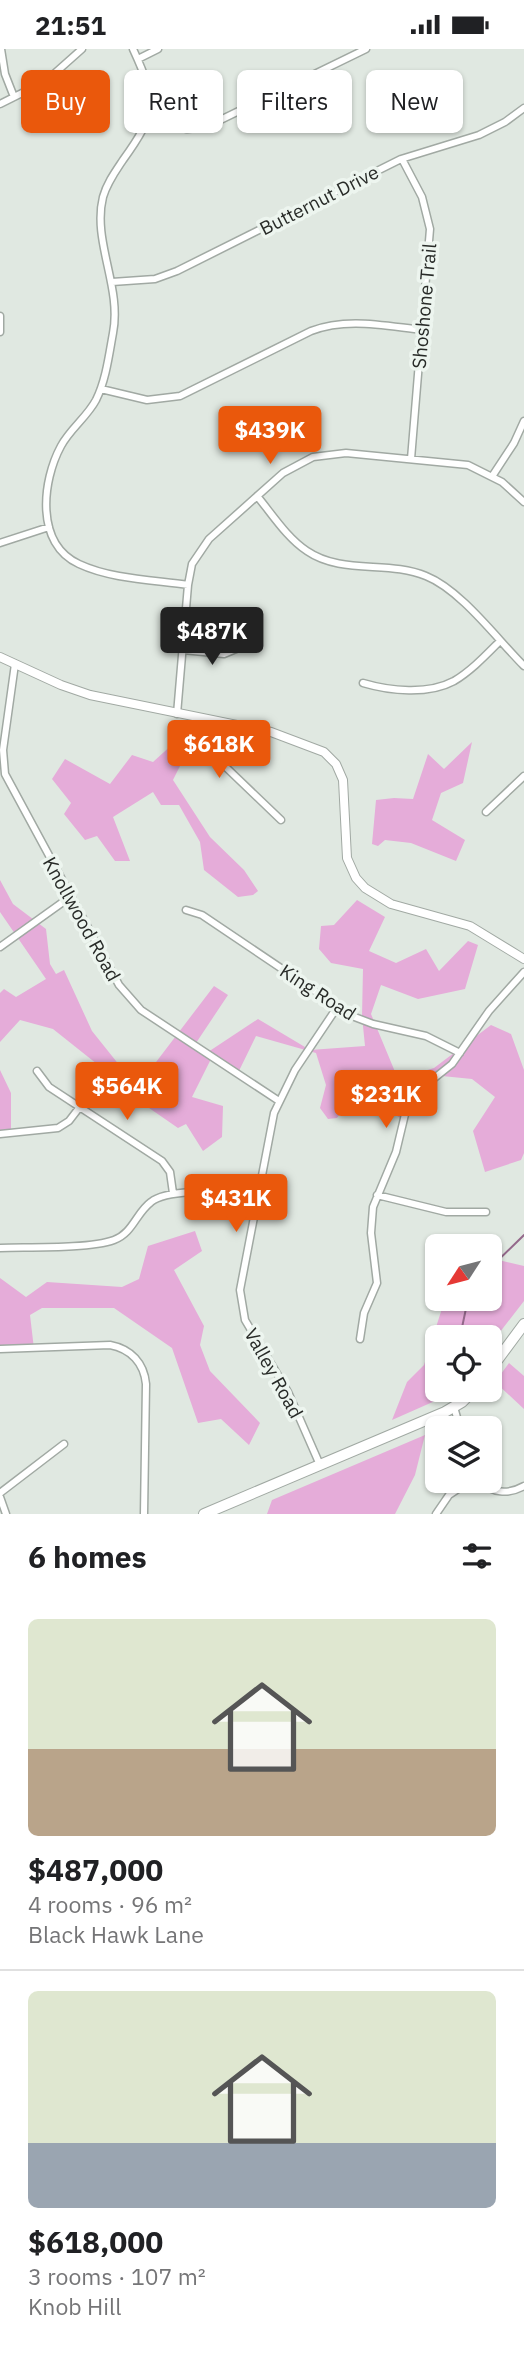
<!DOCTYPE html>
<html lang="en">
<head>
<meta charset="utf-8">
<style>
  :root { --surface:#fff; --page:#f2f2f2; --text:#202124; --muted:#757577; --line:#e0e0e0; --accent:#ea580c }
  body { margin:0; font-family:"IBM Plex Sans",sans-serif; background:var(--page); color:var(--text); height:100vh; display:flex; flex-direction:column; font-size:26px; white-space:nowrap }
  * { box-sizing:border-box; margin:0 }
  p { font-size:23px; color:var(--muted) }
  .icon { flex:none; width:38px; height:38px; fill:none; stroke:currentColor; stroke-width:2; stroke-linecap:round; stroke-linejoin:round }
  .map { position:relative; height:1465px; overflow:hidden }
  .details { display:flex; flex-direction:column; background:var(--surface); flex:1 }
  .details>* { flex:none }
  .guide { position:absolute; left:21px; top:21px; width:483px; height:63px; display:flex; gap:14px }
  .needle { width:46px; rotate:234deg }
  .controls { position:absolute; left:425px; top:1185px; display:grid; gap:14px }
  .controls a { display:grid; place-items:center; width:77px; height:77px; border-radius:10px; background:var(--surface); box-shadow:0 2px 5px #0004; font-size:35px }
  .price { position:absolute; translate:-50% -60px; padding:0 16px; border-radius:7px; background:var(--accent); color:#fff; font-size:23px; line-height:46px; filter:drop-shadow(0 2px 4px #0008) }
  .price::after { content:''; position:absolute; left:50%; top:42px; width:21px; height:16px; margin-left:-10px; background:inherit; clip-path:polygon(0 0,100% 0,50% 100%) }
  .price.current { background:#222; color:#fff }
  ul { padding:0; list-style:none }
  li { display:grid; align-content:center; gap:14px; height:371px; padding:0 28px }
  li+li { border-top:2px solid var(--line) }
  li span { display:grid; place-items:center; height:217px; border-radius:10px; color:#555 }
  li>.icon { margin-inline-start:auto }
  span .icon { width:126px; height:126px; fill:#fffc; stroke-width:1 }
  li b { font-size:30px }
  h2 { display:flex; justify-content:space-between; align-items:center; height:84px; padding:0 28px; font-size:30px }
  .pill { padding:0 24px; border-radius:10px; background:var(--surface); box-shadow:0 2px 5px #0004; font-size:24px; line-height:63px }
  .pill.current { background:var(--accent); color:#fff }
  .status { display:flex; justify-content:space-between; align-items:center; height:49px; padding:0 35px; background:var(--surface); direction:ltr }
  .status svg { height:19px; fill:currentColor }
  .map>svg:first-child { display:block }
  .green { fill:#e5acd9 }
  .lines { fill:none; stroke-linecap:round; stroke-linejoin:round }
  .stream { stroke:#94698b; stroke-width:2 }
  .minor-casing { stroke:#a1a9a3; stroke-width:9 }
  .tertiary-casing { stroke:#a1a9a3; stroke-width:10 }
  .secondary-casing { stroke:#a1a9a3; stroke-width:12 }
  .minor { stroke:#fff; stroke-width:6 }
  .tertiary { stroke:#fff; stroke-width:8 }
  .secondary { stroke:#fff; stroke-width:10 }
  .labels { text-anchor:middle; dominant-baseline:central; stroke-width:7; stroke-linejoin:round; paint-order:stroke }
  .street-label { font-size:19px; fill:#282b28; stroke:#edf5ef }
</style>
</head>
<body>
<div class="status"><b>21:51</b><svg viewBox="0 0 49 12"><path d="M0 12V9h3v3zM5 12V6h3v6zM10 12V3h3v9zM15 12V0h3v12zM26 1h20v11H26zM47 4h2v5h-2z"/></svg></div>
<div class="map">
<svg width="524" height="1465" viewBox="0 0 524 1465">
  <rect width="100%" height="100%" fill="#e0e8e1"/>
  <path class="green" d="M 175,679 L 193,682 L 190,697 L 173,731 L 210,788 L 244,821 L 258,842 L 253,846 L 238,848 L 204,821 L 200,793 L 179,756 L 161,756 L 153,743 L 113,768 L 130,812 L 115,812 L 97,787 L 85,791 L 64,765 L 71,754 L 52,730 L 65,710 L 110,735 L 132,706 L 153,713 L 175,693 Z
    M 472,693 L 463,734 L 441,744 L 432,771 L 465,791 L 456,812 L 411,794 L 385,791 L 378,797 L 372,795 L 376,751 L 394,749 L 413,750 L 428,705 L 444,720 Z
    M 0,831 L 13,855 L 46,880 L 50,915 L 56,925 L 64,921 L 92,982 L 128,1027 L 150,1021 L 214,937 L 228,946 L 194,997 L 205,1005 L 258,970 L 310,1001 L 365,997 L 362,967 L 363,920 L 331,914 L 319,900 L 321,877 L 334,876 L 357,851 L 385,868 L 369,902 L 396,914 L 426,900 L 439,922 L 468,892 L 478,896 L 465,940 L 418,950 L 381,936 L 371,965 L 398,1030 L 434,1019 L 491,976 L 511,985 L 524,1021 L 524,1104 L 521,1111 L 485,1123 L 473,1082 L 495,1048 L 472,1030 L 442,1027 L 418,1042 L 402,1070 L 364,1046 L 351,1049 L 337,1069 L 328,1070 L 320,1059 L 326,1036 L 316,1004 L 256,987 L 236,1028 L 211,1010 L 192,1048 L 223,1057 L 222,1088 L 203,1102 L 186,1075 L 178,1079 L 123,1041 L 97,1015 L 53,980 L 20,971 L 0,993 L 0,944 L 4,940 L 16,948 L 46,930 L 0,863 Z
    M 0,1021 L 11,1044 L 11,1087 L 0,1087 Z
    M 195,1182 L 202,1202 L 174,1221 L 204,1277 L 200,1296 L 210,1322 L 260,1374 L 249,1396 L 221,1370 L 198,1374 L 172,1299 L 114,1259 L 42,1259 L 30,1266 L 34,1300 L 0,1301 L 0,1229 L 26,1248 L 47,1233 L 122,1238 L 139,1230 L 148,1197 Z
    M 490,1209 L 524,1217 L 524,1252 L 490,1296 L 490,1288 L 438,1288 L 438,1340 L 456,1341 L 453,1344 L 392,1371 L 407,1333 L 424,1316 L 445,1250 L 490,1250 Z
    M 509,1314 L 524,1327 L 524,1360 L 495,1333 Z
    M 425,1386 L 415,1426 L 395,1465 L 267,1465 L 272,1451 Z"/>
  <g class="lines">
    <path class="stream" d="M 490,1219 L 524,1186
      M 460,1288 L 468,1250"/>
    <defs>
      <path id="minor" d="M 1,0 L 5,25 L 14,48
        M 133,0 C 157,52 157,64 123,111 C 115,123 107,134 103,148 C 92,192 122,238 113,284 C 109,306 106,331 96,351 C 87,368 70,380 61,397 C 42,432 35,495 79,515 C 111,530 153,531 188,536
        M 138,10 L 158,0
        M 0,55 L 46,32 L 82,0
        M 148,71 L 187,80 L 206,78 L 366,0
        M 402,110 L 422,148 L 430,180 L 411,410
        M 112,233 L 155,230 L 177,222 L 401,110 L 479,86 L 505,73 L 524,59
        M 0,267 L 0,283
        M 101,340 L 147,351 L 180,347 L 311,282 C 347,268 385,277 423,281
        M 493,426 L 514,394 L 524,372
        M 257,447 C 272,465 287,489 307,502 C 342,526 389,511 426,527 C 461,541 497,590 524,617
        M 0,494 L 49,478
        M 183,601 L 224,605 L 236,600
        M 15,615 L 3,701 L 5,725 L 119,936 L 141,961 L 279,1052
        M 363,634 C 390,642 428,646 454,632 C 471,622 486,606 500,592
        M 177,665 L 188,536 L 192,515 L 209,490 L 283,424 L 313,408 L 346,404 L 468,416 L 502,433 L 524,453
        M 205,670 L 203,688 L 209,702 L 281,771
        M 486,763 L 524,727
        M 186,861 L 202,866 L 352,967 L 373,975 L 426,987 L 460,1004
        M 0,898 L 70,848
        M 37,1022 L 49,1038 L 162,1112 L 170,1123 L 173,1144
        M 0,1085 L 58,1079 L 69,1072 L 79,1059
        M 377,1146 L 446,1163 L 486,1163
        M 0,1199 C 29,1198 89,1200 114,1191 C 133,1184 136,1164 151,1153 C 170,1138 232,1144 258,1144
        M 360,1290 L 364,1264 L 377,1234 L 371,1184 L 373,1158 L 396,1103 L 407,1057 L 417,1043 L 452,1015 L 489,962 L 524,923
        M 0,1300 L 110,1296 C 131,1300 144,1314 146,1335 L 144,1465
        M 454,1358 L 460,1379
        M 320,1416 L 288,1343 L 245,1271 L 240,1241 L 274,1064 L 295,1021 L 338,957
        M 479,1432 C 492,1444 508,1446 524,1437
        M 0,1444 L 64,1395
        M 0,1448 L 6,1465
        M 436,1465 L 449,1446 L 470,1432"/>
      <path id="tertiary" d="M 0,608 L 61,636 L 90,646 L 271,683 L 324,703 L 336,715 L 343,731 L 347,809 L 356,829 L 365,839 L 391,855 L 470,877 L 524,910"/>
      <path id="secondary" d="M 490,1321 L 524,1275
        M 204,1465 L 445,1363 L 462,1353 L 475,1340"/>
    </defs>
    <use href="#minor" class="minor-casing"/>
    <use href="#tertiary" class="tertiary-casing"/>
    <use href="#secondary" class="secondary-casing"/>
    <use href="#minor" class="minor"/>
    <use href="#tertiary" class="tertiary"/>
    <use href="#secondary" class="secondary"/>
  </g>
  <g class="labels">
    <g class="street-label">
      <text transform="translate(319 151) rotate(-27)">Butternut Drive</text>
      <text transform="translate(424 257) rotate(-85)">Shoshone Trail</text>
      <text transform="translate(82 870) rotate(61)">Knollwood Road</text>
      <text transform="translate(318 943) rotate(33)">King Road</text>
      <text transform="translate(274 1324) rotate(61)">Valley Road</text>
    </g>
  </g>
</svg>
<div class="controls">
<a><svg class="needle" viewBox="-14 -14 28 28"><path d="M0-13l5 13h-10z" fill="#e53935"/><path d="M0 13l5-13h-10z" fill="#757577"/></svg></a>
<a><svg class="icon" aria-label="locate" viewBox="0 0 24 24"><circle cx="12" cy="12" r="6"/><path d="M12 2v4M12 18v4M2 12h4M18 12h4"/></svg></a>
<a><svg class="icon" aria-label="layers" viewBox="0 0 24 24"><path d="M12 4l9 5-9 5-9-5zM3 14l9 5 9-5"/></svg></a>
</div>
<b class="price" style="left:270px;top:417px">$439K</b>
<b class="price current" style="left:212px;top:618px">$487K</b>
<b class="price" style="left:219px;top:731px">$618K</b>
<b class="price" style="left:127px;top:1073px">$564K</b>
<b class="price" style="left:386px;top:1081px">$231K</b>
<b class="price" style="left:236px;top:1185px">$431K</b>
<div class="guide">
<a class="pill current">Buy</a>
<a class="pill">Rent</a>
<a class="pill">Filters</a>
<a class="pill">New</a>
</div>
</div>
<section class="details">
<h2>6 homes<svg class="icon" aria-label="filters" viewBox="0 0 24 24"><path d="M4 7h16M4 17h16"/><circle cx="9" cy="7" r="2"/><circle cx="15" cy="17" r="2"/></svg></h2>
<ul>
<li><span style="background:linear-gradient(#dfe7d0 60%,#b9a48a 0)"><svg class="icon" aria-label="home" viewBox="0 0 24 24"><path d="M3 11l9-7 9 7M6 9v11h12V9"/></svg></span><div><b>$487,000</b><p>4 rooms · 96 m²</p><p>Black Hawk Lane</p></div></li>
<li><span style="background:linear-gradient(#dfe7d0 70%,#9aa5b1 0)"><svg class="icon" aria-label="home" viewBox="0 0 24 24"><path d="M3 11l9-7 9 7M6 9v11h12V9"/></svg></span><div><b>$618,000</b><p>3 rooms · 107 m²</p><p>Knob Hill</p></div></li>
</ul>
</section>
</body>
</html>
